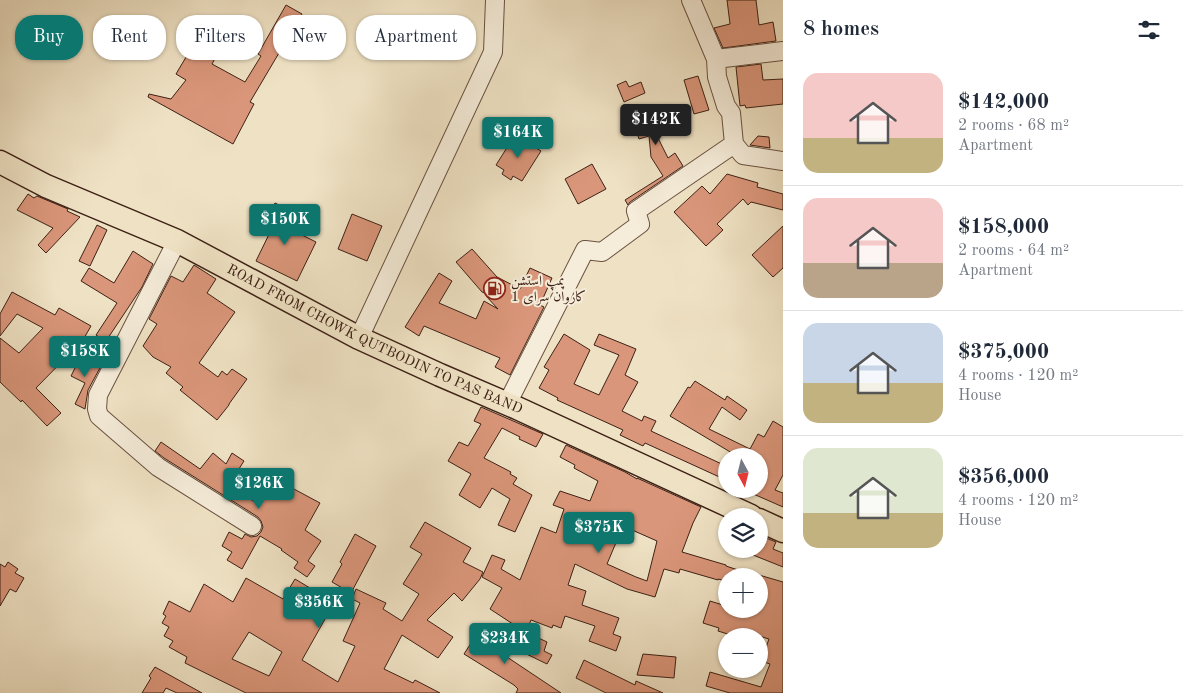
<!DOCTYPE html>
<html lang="en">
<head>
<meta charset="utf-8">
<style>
  :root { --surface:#fff; --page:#f2f2f3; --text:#1f2937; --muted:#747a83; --line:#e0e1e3; --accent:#0f766e }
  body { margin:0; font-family:"Old Standard TT",Amiri,serif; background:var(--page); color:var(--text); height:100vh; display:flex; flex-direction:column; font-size:19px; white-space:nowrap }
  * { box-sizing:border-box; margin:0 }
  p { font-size:16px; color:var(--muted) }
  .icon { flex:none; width:28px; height:28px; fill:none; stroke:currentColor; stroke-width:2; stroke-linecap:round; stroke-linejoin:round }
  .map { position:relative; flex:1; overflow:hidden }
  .side { display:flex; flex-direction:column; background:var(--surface); width:400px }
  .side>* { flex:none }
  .hud { position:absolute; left:15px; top:15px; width:475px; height:45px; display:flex; gap:10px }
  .needle { width:32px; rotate:173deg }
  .fabs { position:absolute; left:718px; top:448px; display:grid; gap:10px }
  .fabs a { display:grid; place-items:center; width:50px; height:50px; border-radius:50%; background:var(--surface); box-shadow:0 1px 4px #0004; font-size:25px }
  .price { position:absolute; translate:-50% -42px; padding:0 11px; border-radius:5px; background:var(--accent); color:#fff; font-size:16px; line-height:32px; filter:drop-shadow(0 1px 2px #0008) }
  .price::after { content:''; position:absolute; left:50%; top:30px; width:15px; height:11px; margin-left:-8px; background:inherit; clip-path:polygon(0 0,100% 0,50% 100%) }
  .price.on { background:#222; color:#fff }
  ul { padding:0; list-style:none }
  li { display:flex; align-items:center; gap:15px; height:125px; padding:0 20px }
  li+li { border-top:1px solid var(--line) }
  li span { display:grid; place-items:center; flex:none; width:140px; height:100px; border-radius:15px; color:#555 }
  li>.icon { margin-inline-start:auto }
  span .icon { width:60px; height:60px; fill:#fffc; stroke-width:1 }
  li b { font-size:21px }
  h2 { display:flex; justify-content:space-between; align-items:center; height:60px; padding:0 20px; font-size:21px }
  .tag { padding:0 18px; border-radius:20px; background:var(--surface); box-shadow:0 1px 4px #0004; font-size:18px; line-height:45px }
  .tag.on { background:var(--accent); color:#fff }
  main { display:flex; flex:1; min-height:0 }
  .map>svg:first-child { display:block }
  .building { fill:#da967a; stroke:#3d2115; fill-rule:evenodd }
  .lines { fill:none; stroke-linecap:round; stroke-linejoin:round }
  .minor-casing { stroke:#6a5141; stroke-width:20 }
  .major-casing { stroke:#3d2115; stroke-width:25 }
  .minor { stroke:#f5ecd9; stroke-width:18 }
  .major { stroke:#efe2c4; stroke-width:22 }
  .labels { text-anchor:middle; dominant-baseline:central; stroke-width:4; stroke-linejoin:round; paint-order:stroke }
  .poi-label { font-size:14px; fill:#3d2115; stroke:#f5ecd9; text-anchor:start }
  .street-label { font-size:14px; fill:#3d2115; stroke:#f5ecd9 }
</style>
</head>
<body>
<main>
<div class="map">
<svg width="783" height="693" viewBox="0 0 783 693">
  <rect width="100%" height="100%" fill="#efe2c4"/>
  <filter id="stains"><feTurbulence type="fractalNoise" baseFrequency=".004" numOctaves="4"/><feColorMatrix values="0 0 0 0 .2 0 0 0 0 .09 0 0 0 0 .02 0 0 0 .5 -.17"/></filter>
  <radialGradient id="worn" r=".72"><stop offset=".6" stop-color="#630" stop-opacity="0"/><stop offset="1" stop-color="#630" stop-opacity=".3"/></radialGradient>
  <path class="building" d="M 727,0 L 756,0 L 759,25 L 773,22 L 776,41 L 723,48 L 714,28 L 730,24 Z
    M 286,5 L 302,14 L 250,102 L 254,104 L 233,144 L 148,97 L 149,94 L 171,99 L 186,80 L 176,74 L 192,47 L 203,54 L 216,30 L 227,36 L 212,64 L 245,82 L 261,56 L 258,54 Z
    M 761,64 L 763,80 L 783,79 L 783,104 L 746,108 L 745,105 L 740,106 L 736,67 Z
    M 698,76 L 709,110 L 694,114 L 684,80 Z
    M 626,81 L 629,87 L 641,82 L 645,93 L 624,102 L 617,85 Z
    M 667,109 L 673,128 L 656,134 L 668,158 L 675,153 L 683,166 L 630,202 L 628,205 L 625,200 L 663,176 L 651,157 L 649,136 L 639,139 L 633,120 Z
    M 515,135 L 541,151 L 522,181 L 513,176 L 511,180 L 502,174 L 504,170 L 496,165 Z
    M 758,136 L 769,137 L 770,148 L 750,145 Z
    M 592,164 L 606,189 L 578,204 L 565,179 Z
    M 727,174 L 758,183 L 757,187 L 783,194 L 783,210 L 751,202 L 748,205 L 743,199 L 717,224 L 723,230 L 706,246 L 674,212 L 702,186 L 710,194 Z
    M 28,194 L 34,198 L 37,196 L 68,209 L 67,211 L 80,217 L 46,253 L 38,245 L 53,228 L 17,210 Z
    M 275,203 L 295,213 L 288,228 L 316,242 L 297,281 L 256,261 L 276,220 L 268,216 Z
    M 352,214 L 382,226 L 367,261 L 338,249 Z
    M 97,225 L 107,230 L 90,266 L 79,261 Z
    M 783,226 L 783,268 L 773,277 L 752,255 Z
    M 472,249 L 497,277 L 520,289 L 530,268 L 552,278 L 540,305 L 544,307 L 510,375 L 495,367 L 500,358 L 424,326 L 419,336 L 405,327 L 439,273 L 452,281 L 439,303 L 476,319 L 484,301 L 498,309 L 486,296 L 487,294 L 482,292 L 456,262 Z
    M 133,251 L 153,264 L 142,287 L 106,341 L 96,335 L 117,303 L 81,281 L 89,268 L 114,283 Z
    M 194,265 L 216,279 L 207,293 L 235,312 L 199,363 L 218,377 L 222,371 L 227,375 L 232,369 L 247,379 L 229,404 L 229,405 L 217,420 L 180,390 L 183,387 L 166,373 L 171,367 L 153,357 L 143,346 L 157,324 L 149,319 L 171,276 L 183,282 Z
    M 12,292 L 55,315 L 59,308 L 91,326 L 83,340 L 36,388 L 61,413 L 47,426 L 22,400 L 21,402 L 0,382 L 0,338 L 19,353 L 43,328 L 17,314 L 0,336 L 0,314 Z
    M 564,334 L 590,350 L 574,384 L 599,395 L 619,355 L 594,345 L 599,334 L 636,349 L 625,375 L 638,382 L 622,411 L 642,421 L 644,416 L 656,421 L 651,431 L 726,466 L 726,480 L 645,443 L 643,446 L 620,435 L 623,430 L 557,400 L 558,398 L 539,388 L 549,370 L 544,367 Z
    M 81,356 L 101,366 L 88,390 L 85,409 L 75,404 L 85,383 L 71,376 Z
    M 695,381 L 725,400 L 727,396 L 747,410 L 740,420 L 722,407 L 709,429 L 750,449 L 758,434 L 764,437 L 773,421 L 783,427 L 783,475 L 775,490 L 783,493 L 783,507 L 742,489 L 759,489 L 759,456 L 737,456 L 670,416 L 688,387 L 690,388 Z
    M 481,407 L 543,434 L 536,447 L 519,439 L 520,437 L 502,428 L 484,458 L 511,472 L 510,474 L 517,478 L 513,484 L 532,495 L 515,532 L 498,525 L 510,499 L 492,488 L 480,508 L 459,495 L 471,474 L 448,461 L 459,442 L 468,446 L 481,424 L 474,421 Z
    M 161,442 L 200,469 L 213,453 L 226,464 L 232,453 L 244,461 L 228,486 L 257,503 L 274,475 L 293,486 L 292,488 L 320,503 L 305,530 L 321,541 L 308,561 L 315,566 L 307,577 L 294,568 L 298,562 L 281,550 L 282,549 L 260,536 L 242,569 L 227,560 L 232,552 L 222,546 L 229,532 L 242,539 L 245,534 L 251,537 L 257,536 L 261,532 L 263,527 L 261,521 L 258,517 L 164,458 L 155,451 Z
    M 566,445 L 625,472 L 637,479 L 637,478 L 701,507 L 693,523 L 682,552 L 726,565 L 726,566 L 750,574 L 749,576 L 726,576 L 726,581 L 718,579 L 718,580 L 680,569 L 679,573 L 664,569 L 655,597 L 627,589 L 575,564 L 568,585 L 586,591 L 582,605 L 619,618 L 613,634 L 621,637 L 616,651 L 589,641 L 595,626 L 565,616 L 561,628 L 553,625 L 552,628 L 531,620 L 526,632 L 547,642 L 544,651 L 552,655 L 547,664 L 512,647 L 520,629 L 522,630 L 490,609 L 502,588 L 482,577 L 492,555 L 505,560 L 501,569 L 520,580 L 541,527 L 556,533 L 564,509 L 553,505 L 560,491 L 590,501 L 598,481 L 574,468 L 575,465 L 560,457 ZM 623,526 L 657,541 L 647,581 L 636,577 L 607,564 Z
    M 425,522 L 471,548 L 463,562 L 483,572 L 480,579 L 462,601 L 454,593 L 427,620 L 453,637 L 438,658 L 402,635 L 384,669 L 413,683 L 415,680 L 440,693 L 246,693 L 185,663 L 187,657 L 169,647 L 173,641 L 164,636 L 169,627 L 162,623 L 166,616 L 163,614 L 169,601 L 190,612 L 204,584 L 233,602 L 246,578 L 283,599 L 295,579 L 310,588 L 305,597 L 329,612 L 302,660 L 338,682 L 355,646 L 343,641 L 360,603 L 352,599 L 356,589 L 386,603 L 383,609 L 402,621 L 419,594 L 403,584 L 422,554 L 410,547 ZM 249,632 L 282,652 L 269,676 L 232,659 Z
    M 355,534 L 376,546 L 351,593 L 332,582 L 342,564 L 340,562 Z
    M 761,536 L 776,542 L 773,549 L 783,553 L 783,567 L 753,555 L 755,549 L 759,549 L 759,541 Z
    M 8,562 L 18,569 L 15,573 L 24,578 L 16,592 L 10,589 L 0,606 L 0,564 L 5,567 Z
    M 759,575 L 783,582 L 783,693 L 730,693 L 706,686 L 710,672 L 761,687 L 770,664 L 761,661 L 769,639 L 743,631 L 742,636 L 734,636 L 718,631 L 719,628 L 703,623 L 710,601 L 726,606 L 726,609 L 745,609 L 752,611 L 753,609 L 759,609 Z
    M 480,629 L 512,649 L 507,657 L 561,693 L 516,693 L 518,689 L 514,685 L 464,654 Z
    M 643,654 L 676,657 L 674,678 L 637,675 Z
    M 584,660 L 635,685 L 636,681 L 663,693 L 606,693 L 576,678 Z
    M 155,667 L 202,693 L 177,693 L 166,688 L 163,693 L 142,693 L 151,678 L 149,676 Z"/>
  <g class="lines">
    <defs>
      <path id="minor" d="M 691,0 L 716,59 L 717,77 L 726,106 L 731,113 L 734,144 L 743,155 L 783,161
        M 716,59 L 783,51
        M 177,241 L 98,395 L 97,409 L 99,416 L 158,467 L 252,526
        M 359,338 L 493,52 L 495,0
        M 507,404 L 585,250 L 602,252 L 640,224 L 636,211 L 734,144"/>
      <g id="major">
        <path id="s1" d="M 0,162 L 46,186 L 177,241 L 359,338 L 440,375 L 517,408 L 751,516"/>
        <path d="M 759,520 L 783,531"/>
      </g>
    </defs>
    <use href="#minor" class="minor-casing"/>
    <use href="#major" class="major-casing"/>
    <use href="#minor" class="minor"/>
    <use href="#major" class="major"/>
  </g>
  <defs>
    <symbol id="fuel-ring" viewBox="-11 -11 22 22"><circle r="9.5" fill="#f5ecd9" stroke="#8f2418" stroke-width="1.5"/><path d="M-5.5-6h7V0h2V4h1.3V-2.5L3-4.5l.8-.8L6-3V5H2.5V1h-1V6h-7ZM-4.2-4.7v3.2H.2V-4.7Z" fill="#8f2418"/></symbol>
  </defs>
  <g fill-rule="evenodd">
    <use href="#fuel-ring" x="482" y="276" width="25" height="25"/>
  </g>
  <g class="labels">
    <g class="poi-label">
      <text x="511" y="281">پمپ استشن<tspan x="511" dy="16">کاروان سرای 1</tspan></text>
    </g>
    <g class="street-label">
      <text stroke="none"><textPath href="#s1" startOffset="415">ROAD FROM CHOWK QUTBODIN TO PAS BAND</textPath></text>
    </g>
  </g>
  <rect width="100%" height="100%" filter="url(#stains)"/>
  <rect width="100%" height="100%" fill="url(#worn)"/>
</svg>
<div class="fabs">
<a><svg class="needle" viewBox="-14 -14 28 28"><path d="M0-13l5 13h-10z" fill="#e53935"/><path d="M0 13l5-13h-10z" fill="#747a83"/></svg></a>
<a><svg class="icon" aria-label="layers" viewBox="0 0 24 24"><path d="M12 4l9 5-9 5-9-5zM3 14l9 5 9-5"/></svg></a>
<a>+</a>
<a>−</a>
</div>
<b class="price on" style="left:656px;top:146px">$142K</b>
<b class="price" style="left:518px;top:159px">$164K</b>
<b class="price" style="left:285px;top:246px">$150K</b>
<b class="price" style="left:85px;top:378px">$158K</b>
<b class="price" style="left:259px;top:510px">$126K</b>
<b class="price" style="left:599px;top:554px">$375K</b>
<b class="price" style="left:319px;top:629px">$356K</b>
<b class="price" style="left:505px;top:665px">$234K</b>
<div class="hud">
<a class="tag on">Buy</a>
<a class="tag">Rent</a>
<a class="tag">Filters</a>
<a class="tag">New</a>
<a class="tag">Apartment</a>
</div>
</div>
<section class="side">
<h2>8 homes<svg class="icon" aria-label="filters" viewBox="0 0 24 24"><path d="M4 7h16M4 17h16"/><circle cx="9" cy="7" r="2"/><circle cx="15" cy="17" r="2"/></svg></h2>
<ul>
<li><span style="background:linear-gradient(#f6c9c9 65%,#c2b280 0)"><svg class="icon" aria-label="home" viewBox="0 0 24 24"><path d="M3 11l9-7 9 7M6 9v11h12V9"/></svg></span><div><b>$142,000</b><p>2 rooms · 68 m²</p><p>Apartment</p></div></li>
<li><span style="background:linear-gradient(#f6c9c9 65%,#b9a48a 0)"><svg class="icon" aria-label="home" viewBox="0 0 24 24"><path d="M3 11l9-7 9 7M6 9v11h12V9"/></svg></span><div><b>$158,000</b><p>2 rooms · 64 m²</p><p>Apartment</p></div></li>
<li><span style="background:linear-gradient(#c9d6e8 60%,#c2b280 0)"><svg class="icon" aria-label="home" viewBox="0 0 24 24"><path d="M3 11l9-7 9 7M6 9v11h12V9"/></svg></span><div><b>$375,000</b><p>4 rooms · 120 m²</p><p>House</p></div></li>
<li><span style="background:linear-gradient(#dfe7d0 65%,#c2b280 0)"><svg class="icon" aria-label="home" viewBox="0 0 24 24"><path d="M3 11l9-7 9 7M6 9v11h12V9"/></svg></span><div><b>$356,000</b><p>4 rooms · 120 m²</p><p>House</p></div></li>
</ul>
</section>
</main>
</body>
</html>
